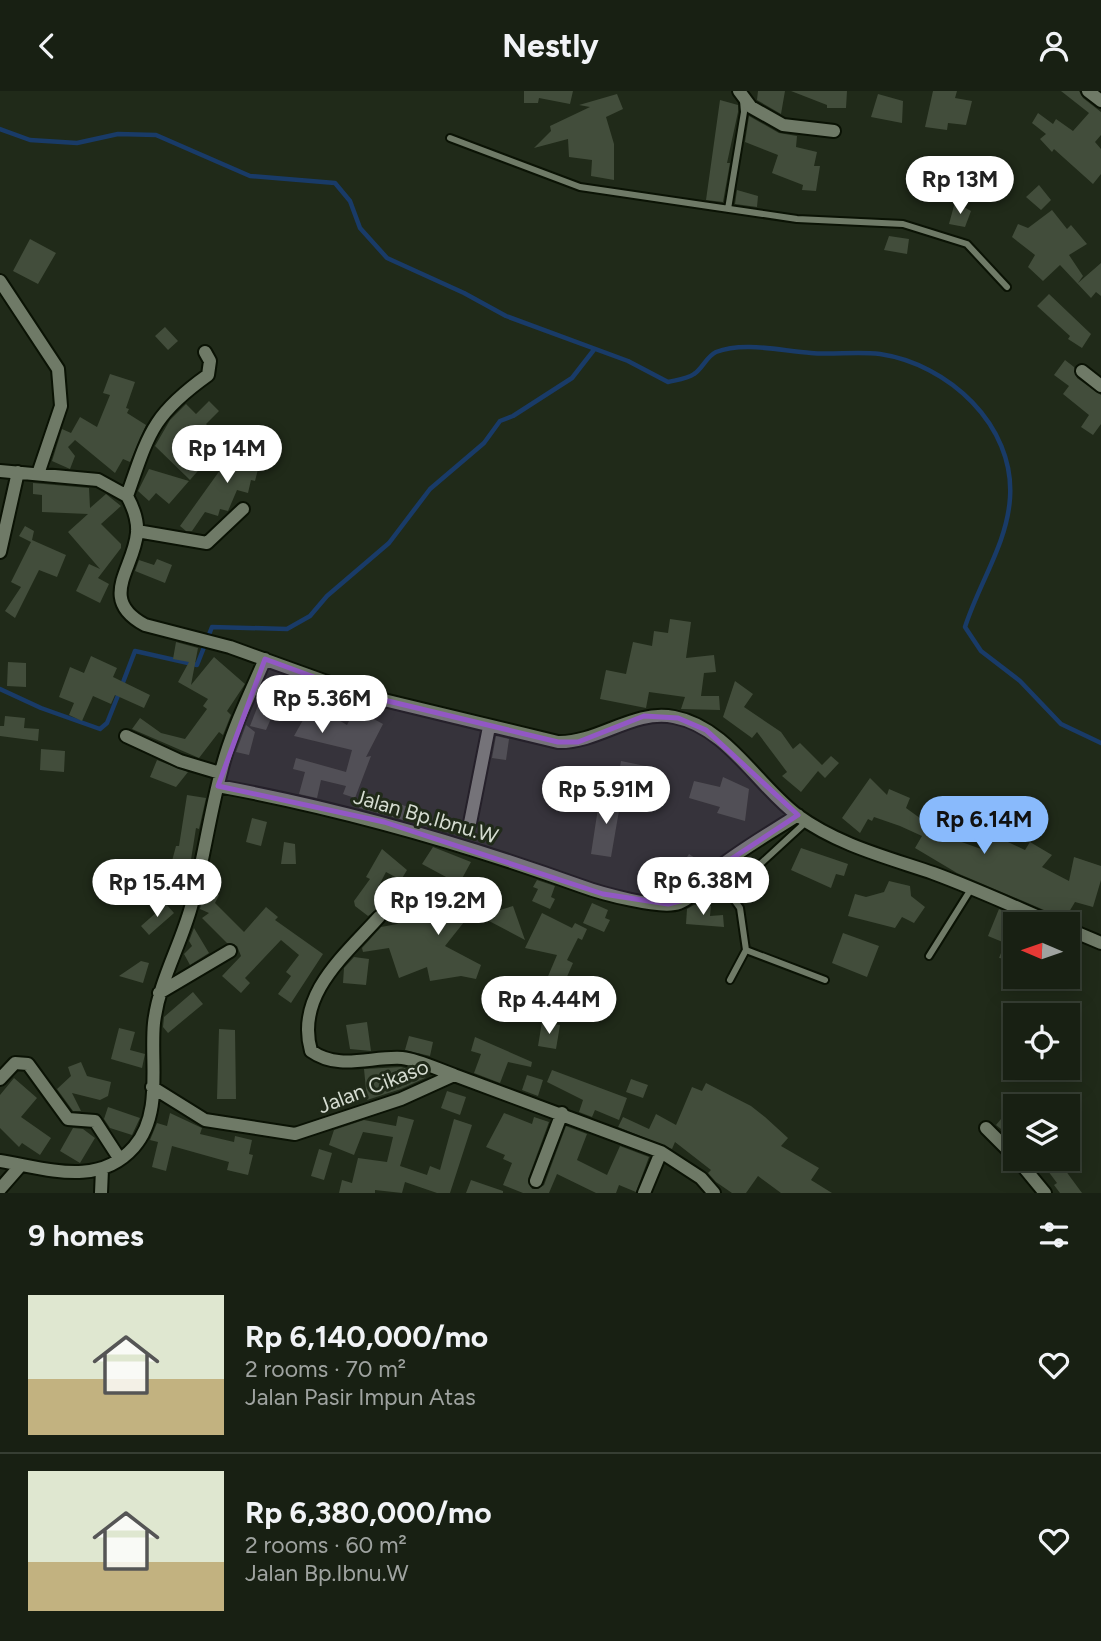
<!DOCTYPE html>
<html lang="en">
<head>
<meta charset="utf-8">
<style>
  :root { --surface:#182013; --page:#21281c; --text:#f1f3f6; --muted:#9fa3a0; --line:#363e33; --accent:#89bafc }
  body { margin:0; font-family:Figtree,sans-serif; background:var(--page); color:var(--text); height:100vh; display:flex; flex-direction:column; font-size:26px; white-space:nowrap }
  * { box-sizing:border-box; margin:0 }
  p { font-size:23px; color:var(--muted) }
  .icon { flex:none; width:38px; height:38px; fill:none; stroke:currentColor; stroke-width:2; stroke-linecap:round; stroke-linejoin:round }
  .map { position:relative; height:1102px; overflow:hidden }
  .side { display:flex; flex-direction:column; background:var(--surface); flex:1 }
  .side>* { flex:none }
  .needle { width:46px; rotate:272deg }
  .tools { position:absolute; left:1003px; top:821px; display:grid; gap:14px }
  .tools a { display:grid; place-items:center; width:77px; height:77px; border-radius:0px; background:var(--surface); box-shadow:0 4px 18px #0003,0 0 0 2px var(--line); font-size:35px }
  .price { position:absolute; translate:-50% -60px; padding:0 16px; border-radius:24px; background:#fff; color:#222; font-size:23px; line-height:46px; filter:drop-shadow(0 2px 4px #0008) }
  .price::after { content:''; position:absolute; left:50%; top:42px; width:21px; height:16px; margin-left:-10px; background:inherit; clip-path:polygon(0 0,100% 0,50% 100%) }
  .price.active { background:var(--accent); color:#111 }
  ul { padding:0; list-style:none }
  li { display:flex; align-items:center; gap:21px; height:175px; padding:0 28px }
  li+li { border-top:2px solid var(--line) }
  li span { display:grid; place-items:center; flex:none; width:196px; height:140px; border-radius:0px; color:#555 }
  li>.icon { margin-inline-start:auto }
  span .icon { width:84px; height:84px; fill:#fffc; stroke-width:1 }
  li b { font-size:30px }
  h2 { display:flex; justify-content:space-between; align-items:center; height:84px; padding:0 28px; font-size:30px }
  header { display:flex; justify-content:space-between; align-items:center; height:91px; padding:0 28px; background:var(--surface); font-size:32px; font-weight:700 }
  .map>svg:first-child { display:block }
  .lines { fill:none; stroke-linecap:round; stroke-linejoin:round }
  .stream { stroke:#193b68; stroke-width:4.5 }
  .building { fill:#424d3b }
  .lane-casing { stroke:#0a1204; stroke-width:10 }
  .street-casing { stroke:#0a1204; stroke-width:16 }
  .lane { stroke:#6f7a67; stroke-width:6 }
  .street { stroke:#6f7a67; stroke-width:12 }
  .marked { fill:#9258c4; fill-opacity:0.2; stroke:#9258c4; stroke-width:5; stroke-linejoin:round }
  .labels { text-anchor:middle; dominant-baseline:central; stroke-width:6; stroke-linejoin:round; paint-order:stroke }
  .street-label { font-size:21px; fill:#d5dcd1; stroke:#202a19 }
</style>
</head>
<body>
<header><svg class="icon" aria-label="back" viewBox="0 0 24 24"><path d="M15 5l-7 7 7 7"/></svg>Nestly<svg class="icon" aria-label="person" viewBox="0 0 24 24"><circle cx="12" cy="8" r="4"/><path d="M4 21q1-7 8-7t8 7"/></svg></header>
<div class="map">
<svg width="1101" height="1102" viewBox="0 0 1101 1102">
  <rect width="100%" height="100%" fill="#202a19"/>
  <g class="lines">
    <path class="stream" d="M 0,38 L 30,49 L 77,52 L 118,43 L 156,44 L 250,85 L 335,92 L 350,110 L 360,137 L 387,167 L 464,202 L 506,225 L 628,270 L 668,291 C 676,289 687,288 694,283 C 702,278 707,265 716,261 C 744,250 781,260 811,262 C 833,264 857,260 880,263 C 948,273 1015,334 1010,407 C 1007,453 979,492 965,536 L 981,560 L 1020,590 L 1061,633 L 1101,652
      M 122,594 L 135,560 L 197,574 L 212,536 L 287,538 L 310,525 L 327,505 L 389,452 L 430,398 L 484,352 L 500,330 L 513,325 L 572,287 L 593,260
      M 0,598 L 41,617 L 100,638 L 107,632 L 119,602"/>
  </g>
  <path class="building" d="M 524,0 L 573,0 L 570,13 L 539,7 L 538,12 L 524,12 Z
    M 758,0 L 785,0 L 781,23 L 757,9 Z
    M 791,0 L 847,0 L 846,17 L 827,17 L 827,14 Z
    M 933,0 L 957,0 L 955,7 L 972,10 L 966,34 L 948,32 L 947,39 L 925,36 Z
    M 1061,0 L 1079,0 L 1083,7 L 1101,21 L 1101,44 L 1095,51 L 1101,58 L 1101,83 L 1093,93 L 1054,58 L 1052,61 L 1040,48 L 1046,43 L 1032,32 L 1038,22 L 1053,33 L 1056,28 L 1073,40 L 1089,22 Z
    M 617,3 L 623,18 L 606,26 L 614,53 L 614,89 L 591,85 L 592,69 L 569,66 L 568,48 L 534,57 L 551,40 L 550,35 L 590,16 L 579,14 Z
    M 878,3 L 903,10 L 902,32 L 871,26 Z
    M 720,9 L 738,14 L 738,21 L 727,72 L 730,72 L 723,111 L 706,109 Z
    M 749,25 L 779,42 L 797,45 L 796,56 L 817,61 L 814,75 L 820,75 L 816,100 L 802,99 L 803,94 L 772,82 L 778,64 L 745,51 Z
    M 1039,94 L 1051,109 L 1041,119 L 1026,106 Z
    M 737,99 L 758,105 L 757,116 L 735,113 Z
    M 955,111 L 971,120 L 965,136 L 949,133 Z
    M 1052,119 L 1067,138 L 1071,134 L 1087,153 L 1069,164 L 1083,185 L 1078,192 L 1101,172 L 1101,205 L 1096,201 L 1091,207 L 1060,174 L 1043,190 L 1028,176 L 1035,164 L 1012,146 L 1018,133 L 1028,137 Z
    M 889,145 L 909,148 L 907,163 L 884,159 Z
    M 30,148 L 56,162 L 38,193 L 13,180 Z
    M 1049,203 L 1091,243 L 1082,257 L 1068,248 L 1070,245 L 1037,215 Z
    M 165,236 L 178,250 L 168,259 L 155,245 Z
    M 1065,269 L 1074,276 L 1077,287 L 1101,304 L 1101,333 L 1093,344 L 1081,336 L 1089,324 L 1063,303 L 1069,295 L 1054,284 Z
    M 110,283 L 135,291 L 126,317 L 129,318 L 127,322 L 146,334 L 130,371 L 123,368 L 115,382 L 75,349 L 68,356 L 75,365 L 70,378 L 52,370 L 62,338 L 71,342 L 80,326 L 97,336 L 110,304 L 103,302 Z
    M 209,310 L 219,320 L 206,333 L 223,351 L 190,389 L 155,355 L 170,329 L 186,313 L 196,323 Z
    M 239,353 L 263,359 L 255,390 L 251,389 L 248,402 L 237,399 L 228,420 L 220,418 L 218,425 L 205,421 L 192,440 L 186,440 L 180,435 L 233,361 L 236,364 Z
    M 149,378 L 189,390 L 169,413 L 156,402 L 149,410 L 138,400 Z
    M 33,392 L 89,397 L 90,417 L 106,403 L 121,415 L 101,433 L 121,453 L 121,457 L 98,487 L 109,493 L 100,512 L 76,500 L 89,473 L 100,478 L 68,441 L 88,423 L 42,421 L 42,404 L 33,403 Z
    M 25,435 L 34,440 L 32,449 L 66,464 L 57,486 L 39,479 L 15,527 L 5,520 L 21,496 L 11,491 L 31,451 L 19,445 Z
    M 157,468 L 172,474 L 165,492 L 135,480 L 139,469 L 154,474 Z
    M 670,528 L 691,531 L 686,567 L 714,564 L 716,581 L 704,582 L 701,605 L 719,605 L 720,619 L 681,618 L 685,606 L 649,601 L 646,617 L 600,608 L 606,579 L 626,583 L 633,551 L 652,555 L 654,540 L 668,542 Z
    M 176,551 L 198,557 L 191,594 L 214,566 L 245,593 L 227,620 L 231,624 L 223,644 L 219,641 L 199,667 L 132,638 L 140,627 L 161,642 L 185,648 L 207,618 L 203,615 L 208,608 L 178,591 L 189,571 L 173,568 Z
    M 91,565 L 117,577 L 113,586 L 150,604 L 144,617 L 115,604 L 111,613 L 93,605 L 82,630 L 69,624 L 74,612 L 59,606 L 70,576 L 84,582 Z
    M 8,571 L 26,572 L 26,596 L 7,595 Z
    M 284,585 L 315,607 L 317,603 L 327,609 L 322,619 L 347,634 L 357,614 L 368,620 L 368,625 L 383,633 L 366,666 L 371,665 L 355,707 L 343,703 L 346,695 L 321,689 L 317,707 L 299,703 L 305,681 L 293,678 L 296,667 L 346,681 L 352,659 L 294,645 L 307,622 L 288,609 L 280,619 L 276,616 L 266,639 L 250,635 L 269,586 L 278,593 Z
    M 735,590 L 753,603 L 744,616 L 781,641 L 793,658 L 800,652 L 822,674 L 831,665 L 839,672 L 825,687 L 818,680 L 801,701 L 782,685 L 787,681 L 757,641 L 752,647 L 723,626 Z
    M 5,625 L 25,627 L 24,637 L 39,638 L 38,650 L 0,645 L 0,635 L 4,635 Z
    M 246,634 L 255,641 L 249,664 L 236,661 Z
    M 496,645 L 509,648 L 506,669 L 492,667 Z
    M 41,658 L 65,660 L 64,681 L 40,679 Z
    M 157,669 L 188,681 L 176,696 L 150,686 Z
    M 621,670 L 655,677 L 651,700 L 617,693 Z
    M 723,686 L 749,698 L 745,730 L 717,722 L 720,716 L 689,707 L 694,690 L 720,696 Z
    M 870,687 L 887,704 L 889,698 L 910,707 L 906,717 L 938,740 L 945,728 L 963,736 L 956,749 L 984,759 L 991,743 L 1025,759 L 1030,751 L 1052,764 L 1042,776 L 1069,790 L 1074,766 L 1101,775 L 1101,789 L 1093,816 L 1075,811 L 1063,831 L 1058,825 L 957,782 L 915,757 L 922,745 L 900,735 L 874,726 L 872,730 L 868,728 L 860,742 L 842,727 Z
    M 363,700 L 411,717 L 407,730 L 359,717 Z
    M 187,704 L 206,707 L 199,738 L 196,737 L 190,775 L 172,770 L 176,755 L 179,755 Z
    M 600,704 L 621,708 L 611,766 L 591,763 Z
    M 252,727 L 267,731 L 261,755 L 246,751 Z
    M 284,751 L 295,753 L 296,773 L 281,773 Z
    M 433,756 L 471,771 L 459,793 L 422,773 Z
    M 801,757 L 848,773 L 844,785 L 836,783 L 831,797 L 791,779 Z
    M 382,758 L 407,779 L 401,789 L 386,781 L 375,802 L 382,807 L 377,813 L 381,816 L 368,825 L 355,815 L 354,810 L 370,788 L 366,786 Z
    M 689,763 L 707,775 L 695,788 L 680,777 Z
    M 208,781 L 218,786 L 212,801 L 219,804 L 215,812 L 244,841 L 266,816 L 278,826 L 275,829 L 323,863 L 291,912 L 278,903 L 291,885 L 286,881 L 299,864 L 281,849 L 245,887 L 250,892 L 241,902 L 222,885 L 241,865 L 237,855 L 227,852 L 202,827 L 209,822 L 200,818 Z
    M 537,789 L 555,795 L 551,806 L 555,808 L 550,818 L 532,810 L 538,798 L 533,796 Z
    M 889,790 L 910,795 L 911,805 L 925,816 L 914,832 L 902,826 L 895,837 L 848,825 L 855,803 L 866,806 L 884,801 Z
    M 431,800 L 453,819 L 463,800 L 500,819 L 513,815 L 525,849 L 472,821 L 445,855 L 481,874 L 476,888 L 461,885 L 430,890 L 427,876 L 399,887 L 389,857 L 363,861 L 362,857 L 381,836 L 397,833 L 422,818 L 418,814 Z
    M 592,812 L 608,819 L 605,827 L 610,829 L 604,841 L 583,832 Z
    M 166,813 L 174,822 L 149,844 L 141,835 Z
    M 694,814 L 711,815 L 710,825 L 723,824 L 724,836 L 686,833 L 687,818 Z
    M 999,818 L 1033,833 L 1015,833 L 1015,869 L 999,867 L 1005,852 L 988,845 Z
    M 542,822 L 572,837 L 575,832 L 587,838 L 582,849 L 578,847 L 567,869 L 573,872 L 562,897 L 546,890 L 557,864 L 525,857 Z
    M 194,837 L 209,862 L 190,874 L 184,863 L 192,855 L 189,850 Z
    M 843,842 L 879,855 L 867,886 L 832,872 Z
    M 354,866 L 369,868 L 366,894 L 343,892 L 344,877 Z
    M 141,870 L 149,872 L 143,892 L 119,885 Z
    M 193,901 L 203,913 L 168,942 L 163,936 L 164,926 Z
    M 367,931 L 371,960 L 350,958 L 346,934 Z
    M 542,931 L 560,934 L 556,958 L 538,955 Z
    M 119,937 L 135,941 L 130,959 L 145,963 L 142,977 L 111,968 Z
    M 219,938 L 235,939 L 236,1008 L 217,1008 Z
    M 409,945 L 433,951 L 430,965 L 405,959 Z
    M 475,946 L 532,971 L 531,976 L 508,971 L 500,992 L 474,982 L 481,963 L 471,960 Z
    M 81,971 L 87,985 L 111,991 L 108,1005 L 100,1009 L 72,1002 L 81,1020 L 73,1020 L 57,998 L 71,985 L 68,976 Z
    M 401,976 L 427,983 L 425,987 L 401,998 L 367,1009 L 364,978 Z
    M 552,979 L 627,1007 L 619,1029 L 595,1019 L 592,1026 L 579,1021 L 583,1009 L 547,991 Z
    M 527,984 L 543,989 L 538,1005 L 522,999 Z
    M 14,987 L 37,1007 L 21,1026 L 51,1047 L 40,1064 L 22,1052 L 19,1056 L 0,1037 L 0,1004 Z
    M 631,988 L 648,994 L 643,1007 L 626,1001 Z
    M 706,992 L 751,1015 L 765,1026 L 788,1047 L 781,1055 L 819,1077 L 811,1089 L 832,1102 L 781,1102 L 758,1085 L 746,1102 L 732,1102 L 716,1091 L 708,1082 L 711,1079 L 675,1051 L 672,1058 L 618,1036 L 623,1026 L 649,1038 L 656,1023 L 676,1034 L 692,996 L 702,1000 Z
    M 447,1000 L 466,1006 L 460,1024 L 441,1017 Z
    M 108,1016 L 140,1027 L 132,1044 L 110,1037 L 104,1028 Z
    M 170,1022 L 202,1037 L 200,1043 L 234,1051 L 235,1045 L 252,1049 L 249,1063 L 253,1064 L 248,1084 L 227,1079 L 229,1071 L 172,1055 L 166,1080 L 152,1076 L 158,1051 L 150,1049 L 157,1032 L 167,1035 Z
    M 504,1022 L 532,1033 L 534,1026 L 549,1031 L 528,1088 L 532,1098 L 538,1098 L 544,1094 L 566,1035 L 587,1043 L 577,1069 L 607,1084 L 620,1055 L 649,1066 L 636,1101 L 619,1094 L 616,1102 L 596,1102 L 557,1083 L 549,1102 L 523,1102 L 503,1094 L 512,1072 L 503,1068 L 505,1064 L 486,1056 Z
    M 1006,1022 L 1015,1030 L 1015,1049 L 996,1034 Z
    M 398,1025 L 414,1029 L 400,1075 L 427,1084 L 430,1075 L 440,1079 L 454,1028 L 472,1034 L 450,1102 L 437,1102 L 405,1091 L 402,1102 L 375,1099 L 375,1102 L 339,1102 L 342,1089 L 352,1092 L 358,1067 L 387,1071 L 393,1046 L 363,1041 L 354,1064 L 329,1054 L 334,1039 L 364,1029 L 396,1035 Z
    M 73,1037 L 83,1038 L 95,1047 L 80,1072 L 60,1060 Z
    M 319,1058 L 332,1062 L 324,1089 L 311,1085 Z
    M 1039,1068 L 1057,1068 L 1082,1102 L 1060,1102 L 1054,1094 L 1057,1092 Z
    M 471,1089 L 503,1100 L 503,1102 L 466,1102 Z"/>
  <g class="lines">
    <defs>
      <path id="lane" d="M 450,47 L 580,96 L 797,128 L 903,133 L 967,153 L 1007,196
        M 728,118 L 744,21 L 743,9
        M 713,780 L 740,817 L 746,859 L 825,889
        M 730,801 L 806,731
        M 929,865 L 971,798
        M 730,889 L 746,859"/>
      <path id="street" d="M 739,0 L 751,16 L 783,34 L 834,40
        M 1088,0 L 1101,10
        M 0,190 L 58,278 L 61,315 L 38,383
        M 1082,280 L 1101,295
        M 0,380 L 98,389 L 127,405 C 133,416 138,430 137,442 C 134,478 97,508 145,534 L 230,556 L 363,604 L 558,651 C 599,652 633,618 674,626 C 727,636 757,694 797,724 C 838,754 886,766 933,782 C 974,797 1015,816 1055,833
        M 127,405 C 149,342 152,324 208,284 L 210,270 L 205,261
        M 137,440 L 207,452 L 243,418
        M 0,461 L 18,381
        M 126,645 L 180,670 L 220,682
        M 218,695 C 342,718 462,752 581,795 C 600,802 661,819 679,812 C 694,807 702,789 714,780 C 740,759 770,742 798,724
        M 470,732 L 489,636
        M 379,826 C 345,864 295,904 311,960 C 339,980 371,965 402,967 C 419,969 437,978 454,984
        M 1068,838 L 1101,852
        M 159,902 L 230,860
        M 0,988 L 15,972 L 28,973 L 68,1028 L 95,1030 L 119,1067
        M 152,996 L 205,1029 L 295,1043 L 401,1008 L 454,984 L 661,1061 L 701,1087 L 714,1102
        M 986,1037 L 1015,1066
        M 1017,1068 L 1045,1102
        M 0,1070 C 46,1077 98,1097 134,1056 C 163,1023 150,971 154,932 C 159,890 180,856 191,816 C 203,772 209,726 221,681 C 230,643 249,605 265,568
        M 536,1090 L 562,1022
        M 0,1098 L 21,1074
        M 101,1102 L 102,1078
        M 644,1102 L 661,1061"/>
    </defs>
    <use href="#lane" class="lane-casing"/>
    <use href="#street" class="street-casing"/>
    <use href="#lane" class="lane"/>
    <use href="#street" class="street"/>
  </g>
  <path class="marked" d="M 265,568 L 363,604 L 558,651 L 578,651 L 644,625 L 678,627 L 706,639 L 798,724 L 713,780 L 684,809 L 668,813 L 603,803 L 384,731 L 218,695 Z"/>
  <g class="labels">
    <g class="street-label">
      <text transform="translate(426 725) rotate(16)">Jalan Bp.Ibnu.W</text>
      <text transform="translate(373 995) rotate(-21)">Jalan Cikaso</text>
    </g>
  </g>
</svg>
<div class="tools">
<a><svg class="needle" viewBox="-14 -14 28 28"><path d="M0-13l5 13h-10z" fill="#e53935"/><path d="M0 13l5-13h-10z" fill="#9fa3a0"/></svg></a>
<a><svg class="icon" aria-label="locate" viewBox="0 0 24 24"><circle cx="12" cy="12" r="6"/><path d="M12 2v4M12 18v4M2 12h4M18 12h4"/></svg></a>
<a><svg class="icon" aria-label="layers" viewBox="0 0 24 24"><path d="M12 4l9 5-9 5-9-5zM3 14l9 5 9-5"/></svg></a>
</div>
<b class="price" style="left:960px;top:125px">Rp 13M</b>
<b class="price" style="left:227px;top:394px">Rp 14M</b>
<b class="price" style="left:322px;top:644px">Rp 5.36M</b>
<b class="price" style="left:606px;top:735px">Rp 5.91M</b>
<b class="price active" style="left:984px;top:765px">Rp 6.14M</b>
<b class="price" style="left:703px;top:826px">Rp 6.38M</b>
<b class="price" style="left:157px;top:828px">Rp 15.4M</b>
<b class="price" style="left:438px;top:846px">Rp 19.2M</b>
<b class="price" style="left:549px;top:945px">Rp 4.44M</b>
</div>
<section class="side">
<h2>9 homes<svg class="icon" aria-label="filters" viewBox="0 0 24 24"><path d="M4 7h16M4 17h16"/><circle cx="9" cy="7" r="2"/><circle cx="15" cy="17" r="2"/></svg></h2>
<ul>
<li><span style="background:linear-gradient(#dfe7d0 60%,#c2b280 0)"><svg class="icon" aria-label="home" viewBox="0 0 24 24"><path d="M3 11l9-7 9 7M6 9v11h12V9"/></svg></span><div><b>Rp 6,140,000/mo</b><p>2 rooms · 70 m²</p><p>Jalan Pasir Impun Atas</p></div><svg class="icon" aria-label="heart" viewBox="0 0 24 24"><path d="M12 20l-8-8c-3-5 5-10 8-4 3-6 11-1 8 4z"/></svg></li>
<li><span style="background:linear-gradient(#dfe7d0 65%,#c2b280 0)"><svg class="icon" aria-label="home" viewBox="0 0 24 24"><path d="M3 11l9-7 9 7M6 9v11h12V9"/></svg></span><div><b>Rp 6,380,000/mo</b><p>2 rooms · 60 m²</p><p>Jalan Bp.Ibnu.W</p></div><svg class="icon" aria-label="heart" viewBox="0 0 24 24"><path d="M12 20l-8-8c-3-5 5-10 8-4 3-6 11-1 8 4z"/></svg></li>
</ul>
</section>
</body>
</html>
